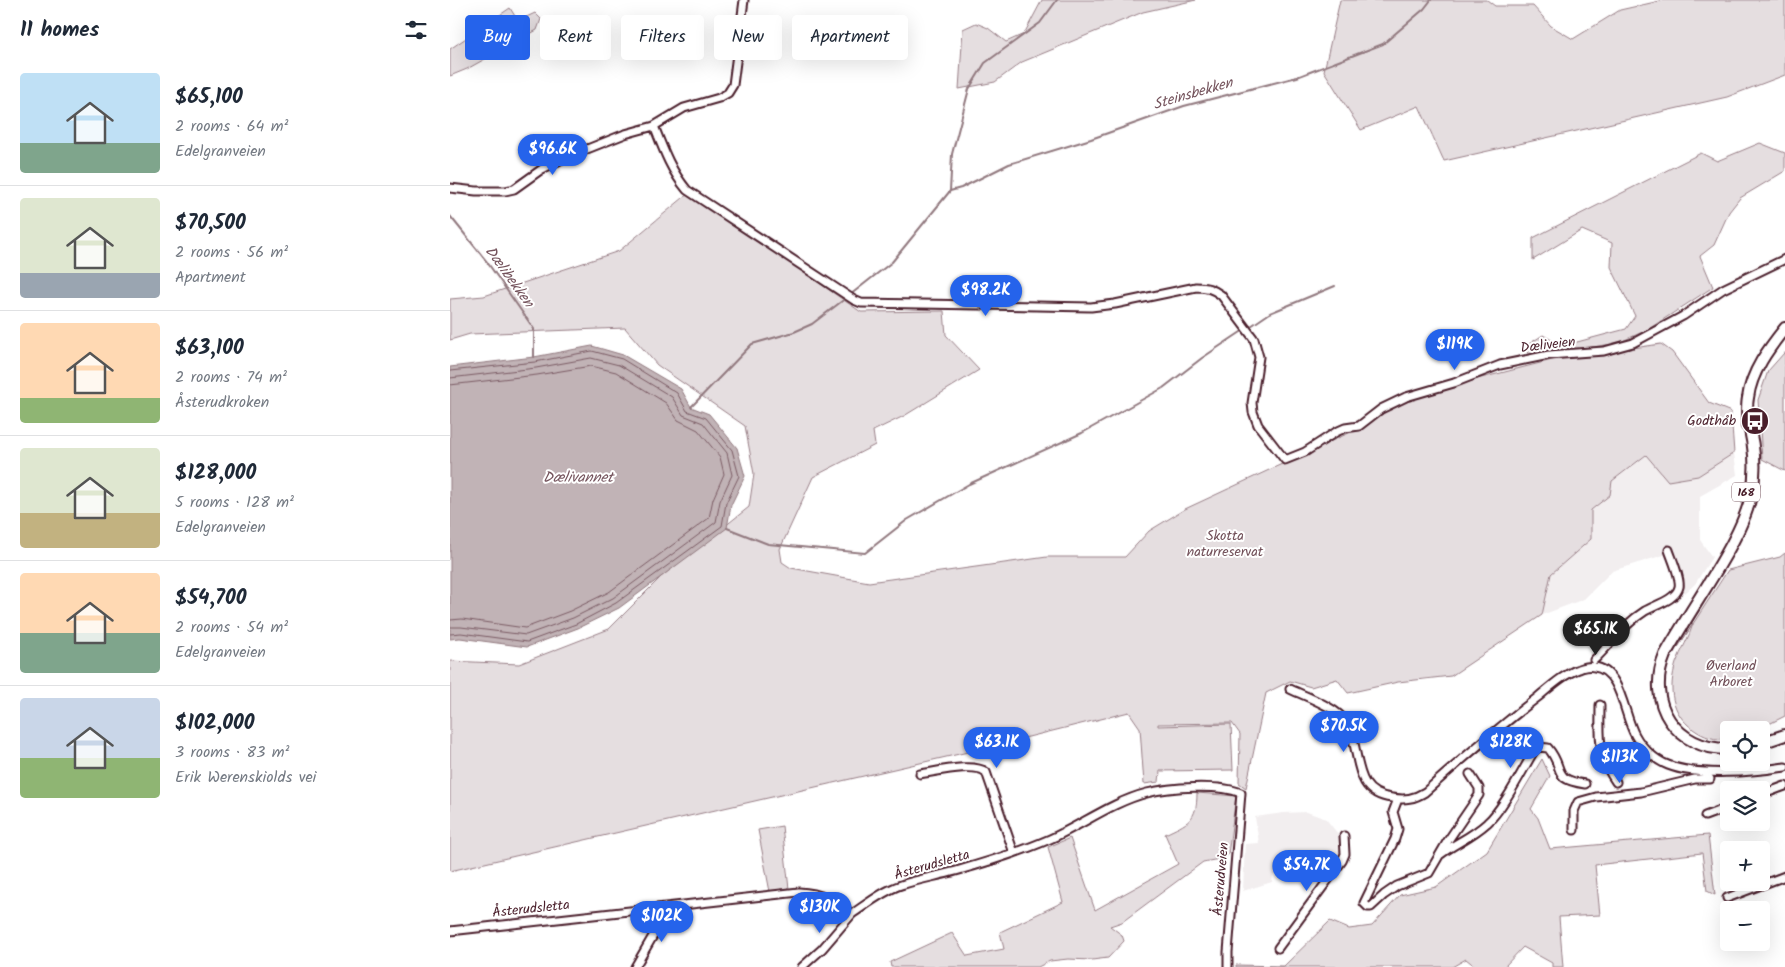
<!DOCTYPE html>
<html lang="en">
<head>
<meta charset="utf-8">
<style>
  :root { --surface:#fff; --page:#f2f2f3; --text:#1f2937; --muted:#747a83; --line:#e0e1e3; --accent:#2563eb }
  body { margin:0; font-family:Kalam,sans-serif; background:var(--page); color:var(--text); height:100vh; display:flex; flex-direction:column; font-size:19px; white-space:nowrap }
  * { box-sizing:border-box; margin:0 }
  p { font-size:16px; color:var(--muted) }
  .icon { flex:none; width:28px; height:28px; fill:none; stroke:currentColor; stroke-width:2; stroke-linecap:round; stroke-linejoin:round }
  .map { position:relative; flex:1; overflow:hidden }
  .details { display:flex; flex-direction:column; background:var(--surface); width:450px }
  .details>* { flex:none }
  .hud { position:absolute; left:15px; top:15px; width:475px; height:45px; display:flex; gap:10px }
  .buttons { position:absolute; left:1270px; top:721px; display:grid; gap:10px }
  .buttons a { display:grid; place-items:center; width:50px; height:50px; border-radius:5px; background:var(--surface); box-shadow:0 5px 20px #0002; font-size:25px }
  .price { position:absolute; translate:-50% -42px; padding:0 11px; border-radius:18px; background:var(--accent); color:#fff; font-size:16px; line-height:32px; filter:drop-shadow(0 1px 2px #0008) }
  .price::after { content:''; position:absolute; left:50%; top:30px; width:15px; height:11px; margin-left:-8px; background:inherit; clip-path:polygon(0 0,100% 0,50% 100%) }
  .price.current { background:#222; color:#fff }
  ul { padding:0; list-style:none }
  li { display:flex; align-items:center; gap:15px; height:125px; padding:0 20px }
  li+li { border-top:1px solid var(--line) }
  li span { display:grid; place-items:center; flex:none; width:140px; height:100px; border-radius:5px; color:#555 }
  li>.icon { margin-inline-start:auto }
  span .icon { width:60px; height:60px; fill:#fffc; stroke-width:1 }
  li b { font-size:21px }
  h2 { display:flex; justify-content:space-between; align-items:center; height:60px; padding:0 20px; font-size:21px }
  .chip { padding:0 18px; border-radius:5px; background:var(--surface); box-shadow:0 5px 20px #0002; font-size:18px; line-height:45px }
  .chip.current { background:var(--accent); color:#fff }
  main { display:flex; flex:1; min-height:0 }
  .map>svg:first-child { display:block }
  .built { fill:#f2eeef }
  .green { fill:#e5dee0; stroke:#987e86 }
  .water { fill:#c1b3b6; stroke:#91787e }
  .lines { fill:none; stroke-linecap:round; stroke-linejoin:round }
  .shore { stroke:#7a5a63; stroke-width:1 }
  .stream { stroke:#91787e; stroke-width:2 }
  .minor-casing { stroke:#4a1f2b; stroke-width:11 }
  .primary-casing { stroke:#4a1f2b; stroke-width:14 }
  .minor { stroke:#fff; stroke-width:7 }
  .primary { stroke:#fff; stroke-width:10 }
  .labels { text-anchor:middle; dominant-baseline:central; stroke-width:4; stroke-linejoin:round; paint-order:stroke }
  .shield { fill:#fff; stroke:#80626b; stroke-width:1 }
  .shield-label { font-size:12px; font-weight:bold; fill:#4a1f2b }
  .street-label { font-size:14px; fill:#4a1f2b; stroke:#fff }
  .poi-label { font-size:14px; fill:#4a1f2b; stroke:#fff; text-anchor:end }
  .park-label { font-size:14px; fill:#714f58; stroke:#fff }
  .water-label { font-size:15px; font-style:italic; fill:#74535c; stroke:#fff }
</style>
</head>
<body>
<main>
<section class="details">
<h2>11 homes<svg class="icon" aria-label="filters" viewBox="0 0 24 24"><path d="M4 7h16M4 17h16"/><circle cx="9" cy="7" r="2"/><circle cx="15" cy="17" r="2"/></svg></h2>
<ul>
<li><span style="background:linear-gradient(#bfe0f5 70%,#7fa58c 0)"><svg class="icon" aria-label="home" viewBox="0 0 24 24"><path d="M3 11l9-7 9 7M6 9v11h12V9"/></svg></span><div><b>$65,100</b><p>2 rooms · 64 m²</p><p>Edelgranveien</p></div></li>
<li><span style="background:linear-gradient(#dfe7d0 75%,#9aa5b1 0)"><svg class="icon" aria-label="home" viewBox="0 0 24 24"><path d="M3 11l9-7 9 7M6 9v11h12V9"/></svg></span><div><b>$70,500</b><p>2 rooms · 56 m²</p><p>Apartment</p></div></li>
<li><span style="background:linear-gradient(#ffd9b3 75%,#8fb573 0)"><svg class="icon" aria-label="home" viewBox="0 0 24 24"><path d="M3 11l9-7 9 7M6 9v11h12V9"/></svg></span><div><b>$63,100</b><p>2 rooms · 74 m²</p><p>Åsterudkroken</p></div></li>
<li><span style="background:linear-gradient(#dfe7d0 65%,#c2b280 0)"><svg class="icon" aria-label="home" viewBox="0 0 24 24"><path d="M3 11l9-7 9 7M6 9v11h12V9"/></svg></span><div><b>$128,000</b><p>5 rooms · 128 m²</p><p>Edelgranveien</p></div></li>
<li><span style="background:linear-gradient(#ffd9b3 60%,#7fa58c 0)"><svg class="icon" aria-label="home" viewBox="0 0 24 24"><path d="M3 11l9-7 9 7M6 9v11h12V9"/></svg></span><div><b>$54,700</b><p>2 rooms · 54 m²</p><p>Edelgranveien</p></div></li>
<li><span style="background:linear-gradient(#c9d6e8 60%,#8fb573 0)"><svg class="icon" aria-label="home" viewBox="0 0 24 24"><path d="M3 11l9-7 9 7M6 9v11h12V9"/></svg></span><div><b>$102,000</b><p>3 rooms · 83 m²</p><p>Erik Werenskiolds vei</p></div></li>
</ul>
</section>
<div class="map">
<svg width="1335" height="967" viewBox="0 0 1335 967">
  <rect width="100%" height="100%" fill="#fff"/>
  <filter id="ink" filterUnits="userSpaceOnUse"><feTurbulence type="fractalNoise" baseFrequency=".02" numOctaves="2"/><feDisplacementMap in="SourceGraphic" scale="10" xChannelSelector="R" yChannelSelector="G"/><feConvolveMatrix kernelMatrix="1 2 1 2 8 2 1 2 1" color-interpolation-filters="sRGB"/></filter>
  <g filter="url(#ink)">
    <path class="built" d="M 1284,453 L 1287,475 L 1250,496 L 1250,540 L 1262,557 L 1245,584 L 1235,593 L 1217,554 L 1162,571 L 1134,599 L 1092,615 L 1101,574 L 1141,539 L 1141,510 L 1160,495 L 1162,481 L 1197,455 L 1248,476 Z
      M 857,812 L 876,819 L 892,839 L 893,854 L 873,883 L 850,866 L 844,864 L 833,868 L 823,876 L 822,882 L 793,891 L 795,844 L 809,843 L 805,817 L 833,813 Z"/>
    <path class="green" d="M 592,0 L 746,0 L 693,12 L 572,62 L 545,82 L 509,89 L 513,29 L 526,23 L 538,28 L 556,42 L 574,34 Z
      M 890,0 L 1037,0 L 1045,6 L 1083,6 L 1101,26 L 1123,39 L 1170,10 L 1214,0 L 1335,0 L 1335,75 L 1277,97 L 994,161 L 969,106 L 911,130 L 874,71 Z
      M 60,8 L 68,21 L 85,13 L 91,19 L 87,30 L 17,69 L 0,76 L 0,49 Z
      M 1310,143 L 1335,153 L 1335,171 L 1290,198 L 1279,212 L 1264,245 L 1250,256 L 1263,287 L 1197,330 L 1168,343 L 1080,357 L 1074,347 L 1093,335 L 1112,346 L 1176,329 L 1185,316 L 1161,267 L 1162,243 L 1132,230 L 1083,260 L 1083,238 L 1251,153 L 1267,161 Z
      M 239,193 L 411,312 L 494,311 L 496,335 L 529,370 L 454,416 L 423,431 L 425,445 L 363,477 L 330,549 L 332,562 L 341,568 L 419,582 L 597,557 L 675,557 L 699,531 L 735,509 L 916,425 L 943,407 L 968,394 L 1106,359 L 1211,344 L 1222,352 L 1259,403 L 1281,412 L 1284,453 L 1248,476 L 1218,481 L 1196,455 L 1162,481 L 1160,495 L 1141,510 L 1141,539 L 1101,574 L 1092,615 L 1001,676 L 948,682 L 898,693 L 887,679 L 861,687 L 840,681 L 816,693 L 796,788 L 789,783 L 790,734 L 782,723 L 708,724 L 708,726 L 781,724 L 783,770 L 710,771 L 709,782 L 694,784 L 690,728 L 679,712 L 518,752 L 0,871 L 0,661 L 69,664 L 159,629 L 211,577 L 299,507 L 304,474 L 295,426 L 207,365 L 175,328 L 20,334 L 0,340 L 0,299 L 34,296 L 169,251 Z
      M 1334,353 L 1335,353 L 1335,471 L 1312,459 L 1308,400 L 1318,371 Z
      M 1335,553 L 1335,716 L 1307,730 L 1279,730 L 1279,738 C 1265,741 1254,737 1243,729 C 1221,713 1218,689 1226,663 C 1231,650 1239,638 1243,624 L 1228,647 L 1278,570 L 1330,557 Z
      M 1092,759 L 1100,776 L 1081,809 L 1088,818 L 1100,849 L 1258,835 L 1265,895 L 1257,891 L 1252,853 L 1145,865 L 1150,915 L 1109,917 L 1113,967 L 1102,967 L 1102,963 L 1073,947 L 1054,967 L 1026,967 L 1016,959 L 1002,967 L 786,967 L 786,965 L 834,966 L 880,921 L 899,929 L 922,926 L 950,895 L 986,887 L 1037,851 Z
      M 747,793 L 786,796 L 778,855 C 770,860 763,860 753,862 L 672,922 L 660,926 L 672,935 L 674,941 L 658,958 L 642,960 L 618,959 L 600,961 L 588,967 L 441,967 L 440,962 L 502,933 L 517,956 L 554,949 L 550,932 L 613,902 L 598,847 L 620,838 L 645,910 L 728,864 L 715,834 C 738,823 747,821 747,793 Z
      M 332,826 L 339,889 L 320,892 L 308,830 Z"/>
    <path class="water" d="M 142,346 L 173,355 L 231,389 L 241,407 L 259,414 L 287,448 L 295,476 L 281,505 L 277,528 L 169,608 L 128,628 L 77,647 L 10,638 L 0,639 L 0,367 L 84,357 Z"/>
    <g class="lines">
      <path class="shore" d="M 0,371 L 85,362 L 142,351 L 172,359 L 227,393 L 237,411 L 256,418 L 282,450 L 289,476 L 276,503 L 272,526 L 166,603 L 126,624 L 77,642 L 11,633 L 0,634
        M 0,378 L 86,368 L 141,358 L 169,365 L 222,397 L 233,415 L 253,423 L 277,453 L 282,475 L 270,501 L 266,522 L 163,598 L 123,618 L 76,635 L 11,627 L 0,627
        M 0,385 L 87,375 L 141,366 L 166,372 L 216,403 L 228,420 L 248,430 L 270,457 L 274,474 L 263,499 L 259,518 L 159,592 L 120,611 L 75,628 L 12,619 L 0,620"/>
      <path class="stream" d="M 500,191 L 511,188 L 559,164 L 641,139 L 734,106 L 847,77 L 933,44 L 974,9 L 981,0
        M 500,191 L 502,154 L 519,89 L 535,63 L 590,23 L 607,0
        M 0,216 L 37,262 L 84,329 L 84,357
        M 400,295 L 442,262 L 500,191
        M 798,328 L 820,313 L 885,286
        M 241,407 L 302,344 L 344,332 L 362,324 L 396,298
        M 277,528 L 318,544 L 415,553 L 457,520 L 519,484 L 632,433 L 713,388 L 752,358 L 794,330"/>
      <defs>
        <path id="minor" d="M 204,126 C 213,149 221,171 237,190 L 404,300 L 411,303 L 641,307 L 665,304 L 746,287 C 757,287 763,289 771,295 L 804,339 L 809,357 L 802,403 L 803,412 L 808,425 L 835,460 L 855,452 L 886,432 L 895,428 L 909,426 L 931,409 L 956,397 L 1004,383 L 1050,365 L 1099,355 L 1154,351 L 1183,343 L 1233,316 L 1273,289 L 1335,259
          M 0,188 L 26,191 L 55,191 L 64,189 L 92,169 L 112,159 L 175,134 L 204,126 L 234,108 L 269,98 L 278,93 L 283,85 L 294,0
          M 1144,660 C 1161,644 1174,624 1195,611 C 1205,605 1226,600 1229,587 C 1231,579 1222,559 1219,550
          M 840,689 C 855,696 888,708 896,722 C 913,749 899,793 942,798 C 955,800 964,799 975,792 C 1012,759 1049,727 1088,697 C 1100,687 1114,674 1129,669 C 1133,667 1140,666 1144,667 C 1171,669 1174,716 1185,735 C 1192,748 1205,760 1218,765 C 1248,777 1303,772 1335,767
          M 1150,705 C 1150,737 1147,755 1166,782
          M 470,774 C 486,772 523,762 536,772 L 564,853
          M 1311,795 L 1335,786
          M 948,799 L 943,812 L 948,829 L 945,839 L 914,903 L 918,907 L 921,907 L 934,895 L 947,886 L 979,873 L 997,842 L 1029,795 L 1029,788 L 1020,774
          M 1255,816 L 1279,807
          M 1124,830 L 1124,811 L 1128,802 L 1146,797 L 1191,792 L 1245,779 L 1260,779
          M 991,854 C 1006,843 1023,836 1037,823 C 1053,809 1072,771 1084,751 L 1088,747 L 1098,748 C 1116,769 1100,779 1135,784
          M 1277,898 L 1335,876
          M 0,931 L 349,892 C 371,893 385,901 402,914 C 417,904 433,891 451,885 C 469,879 488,876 506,871 C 538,862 570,852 600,839 C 632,825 662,802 697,793 C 720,787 769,784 791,793 L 778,952 L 778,967
          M 828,948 L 892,861 L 895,854 L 894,836
          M 185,967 L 203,936 L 211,908
          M 352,967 L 372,949 L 402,914"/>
        <path id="primary" d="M 1297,426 C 1298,417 1296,407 1298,398 C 1301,372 1319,348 1335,328
          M 1311,743 L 1335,735
          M 1279,749 C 1226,750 1195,703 1215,655 C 1233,623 1254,592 1272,561 C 1301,512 1314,476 1297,419"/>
      </defs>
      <use href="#minor" class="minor-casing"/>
      <use href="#primary" class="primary-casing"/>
      <use href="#minor" class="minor"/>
      <use href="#primary" class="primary"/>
    </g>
  </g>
  <defs>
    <symbol id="bus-disc" viewBox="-11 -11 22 22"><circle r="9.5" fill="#4a1f2b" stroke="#fff"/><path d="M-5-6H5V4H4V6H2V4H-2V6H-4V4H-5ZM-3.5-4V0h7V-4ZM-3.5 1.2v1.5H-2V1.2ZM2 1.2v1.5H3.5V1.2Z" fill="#fff"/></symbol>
  </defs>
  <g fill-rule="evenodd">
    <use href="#bus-disc" x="1289" y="405" width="32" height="32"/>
  </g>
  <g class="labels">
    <rect class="shield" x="1282" y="482.5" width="28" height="19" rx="4"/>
    <g class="shield-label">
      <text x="1296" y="492">168</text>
    </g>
    <g class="street-label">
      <text transform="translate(1098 345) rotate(-7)">Dæliveien</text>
      <text transform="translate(482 865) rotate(-16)">Åsterudsletta</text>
      <text transform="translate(771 879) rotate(-85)">Åsterudveien</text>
      <text transform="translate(81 909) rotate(-6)">Åsterudsletta</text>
    </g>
    <g class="poi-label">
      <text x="1286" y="421">Godthåb</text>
    </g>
    <g class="park-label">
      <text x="775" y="536">Skotta<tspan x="775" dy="16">naturreservat</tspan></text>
      <text x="1281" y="666">Øverland<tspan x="1281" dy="16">Arboret</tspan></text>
    </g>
    <g class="water-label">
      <text transform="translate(743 94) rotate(-16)">Steinsbekken</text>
      <text transform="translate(59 277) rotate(54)">Dælibekken</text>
      <text x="128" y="478">Dælivannet</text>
    </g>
  </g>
</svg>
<div class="buttons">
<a><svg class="icon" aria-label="locate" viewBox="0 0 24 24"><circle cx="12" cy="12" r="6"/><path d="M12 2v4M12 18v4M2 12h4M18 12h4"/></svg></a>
<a><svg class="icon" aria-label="layers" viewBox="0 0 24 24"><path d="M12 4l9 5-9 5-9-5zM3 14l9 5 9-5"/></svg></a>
<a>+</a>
<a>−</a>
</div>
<b class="price" style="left:103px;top:176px">$96.6K</b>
<b class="price" style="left:536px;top:317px">$98.2K</b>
<b class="price" style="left:1005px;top:371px">$119K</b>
<b class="price current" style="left:1146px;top:656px">$65.1K</b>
<b class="price" style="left:894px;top:753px">$70.5K</b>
<b class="price" style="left:547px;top:769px">$63.1K</b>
<b class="price" style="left:1061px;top:769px">$128K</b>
<b class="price" style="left:1170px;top:784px">$113K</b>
<b class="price" style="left:857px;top:892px">$54.7K</b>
<b class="price" style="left:370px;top:934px">$130K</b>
<b class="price" style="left:212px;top:943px">$102K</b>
<div class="hud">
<a class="chip current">Buy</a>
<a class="chip">Rent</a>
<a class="chip">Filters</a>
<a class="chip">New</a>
<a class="chip">Apartment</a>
</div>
</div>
</main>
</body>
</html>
